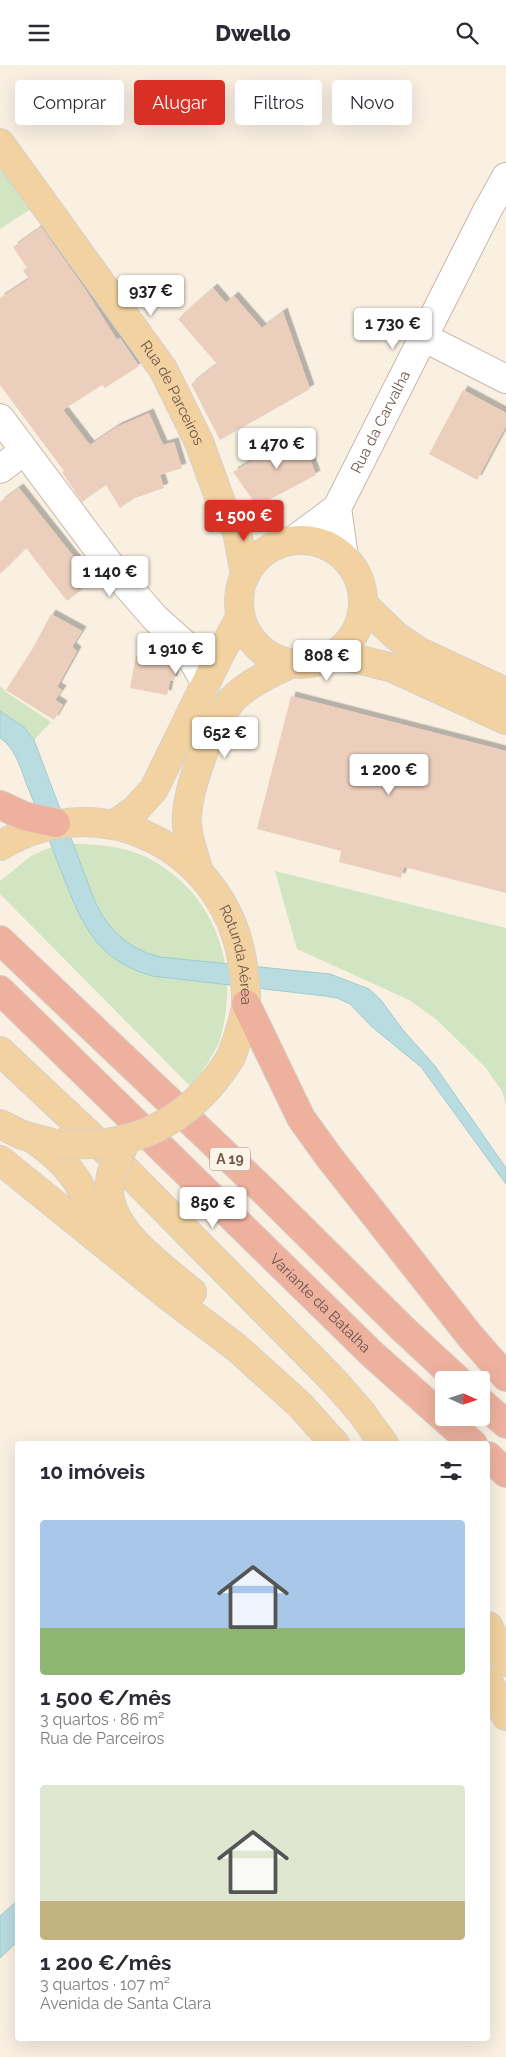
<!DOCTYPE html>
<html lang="pt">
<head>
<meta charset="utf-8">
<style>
  :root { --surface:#fff; --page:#f2f2f3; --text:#2b2b33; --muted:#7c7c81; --accent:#d93025 }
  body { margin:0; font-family:Raleway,sans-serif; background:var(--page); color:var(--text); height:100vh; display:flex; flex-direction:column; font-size:19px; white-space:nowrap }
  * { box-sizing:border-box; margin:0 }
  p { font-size:16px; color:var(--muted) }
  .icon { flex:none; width:28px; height:28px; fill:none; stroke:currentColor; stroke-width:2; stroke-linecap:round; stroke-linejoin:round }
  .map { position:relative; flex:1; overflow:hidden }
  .sheet { position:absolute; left:15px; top:1376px; width:475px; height:600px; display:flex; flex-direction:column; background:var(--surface); border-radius:5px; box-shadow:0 5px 20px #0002 }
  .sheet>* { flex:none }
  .hud { position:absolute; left:15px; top:15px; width:476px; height:45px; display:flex; gap:10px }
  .needle { width:32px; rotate:93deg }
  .controls { position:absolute; left:435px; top:1306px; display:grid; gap:10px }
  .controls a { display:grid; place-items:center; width:55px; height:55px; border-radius:5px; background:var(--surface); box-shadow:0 5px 20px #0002; font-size:25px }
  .price { position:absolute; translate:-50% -42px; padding:0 11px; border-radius:5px; background:#fff; color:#222; font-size:16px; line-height:32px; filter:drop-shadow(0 1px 2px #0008) }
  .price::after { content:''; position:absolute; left:50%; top:30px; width:15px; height:11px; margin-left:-8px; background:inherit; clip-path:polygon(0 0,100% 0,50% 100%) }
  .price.on { background:var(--accent); color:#fff }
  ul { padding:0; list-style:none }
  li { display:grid; align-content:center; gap:10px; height:265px; padding:0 25px }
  li span { display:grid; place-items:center; height:155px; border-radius:5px; color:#555 }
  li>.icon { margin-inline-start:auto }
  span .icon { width:90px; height:90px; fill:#fffc; stroke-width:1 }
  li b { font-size:21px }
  h2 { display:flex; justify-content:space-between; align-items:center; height:60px; padding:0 25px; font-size:21px }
  .chip { padding:0 18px; border-radius:5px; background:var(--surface); box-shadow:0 5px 20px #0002; font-size:18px; line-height:45px }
  .chip.on { background:var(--accent); color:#fff }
  header { display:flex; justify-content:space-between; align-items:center; height:65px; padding:0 25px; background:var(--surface); font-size:22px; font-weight:800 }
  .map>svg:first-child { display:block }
  .green { fill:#d1e5c2 }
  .water { fill:#b9dce0; stroke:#a0cbd1 }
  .building { fill:#eccebc; filter:url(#shadow) }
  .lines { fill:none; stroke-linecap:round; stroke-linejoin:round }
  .minor-casing { stroke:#c9b7aa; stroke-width:30 }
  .major-casing { stroke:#d6d0cd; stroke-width:30 }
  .highway-casing { stroke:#d6d0cd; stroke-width:30 }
  .minor { stroke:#fff; stroke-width:28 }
  .major { stroke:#f2d2a0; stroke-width:28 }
  .highway { stroke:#eeb19e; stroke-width:28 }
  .major-bridge-casing { stroke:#d6d0cd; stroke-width:30; stroke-linecap:butt }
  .major-bridge { stroke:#f2d2a0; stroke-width:28 }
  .labels { text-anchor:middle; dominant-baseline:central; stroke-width:4; stroke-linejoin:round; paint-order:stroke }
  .shield { fill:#fdf4e8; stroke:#99867a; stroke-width:1 }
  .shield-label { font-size:14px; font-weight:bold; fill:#6e574b }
  .street-label { font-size:15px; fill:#6e574b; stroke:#fdf4e8 }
</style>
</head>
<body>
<header><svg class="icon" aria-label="menu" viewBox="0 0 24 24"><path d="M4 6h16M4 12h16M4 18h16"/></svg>Dwello<svg class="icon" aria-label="search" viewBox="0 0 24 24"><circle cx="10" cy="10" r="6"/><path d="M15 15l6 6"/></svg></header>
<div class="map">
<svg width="506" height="1992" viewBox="0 0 506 1992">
  <defs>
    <filter id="shadow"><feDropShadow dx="4.5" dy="-4.5" stdDeviation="0" flood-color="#0004"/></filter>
  </defs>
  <rect width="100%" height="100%" fill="#f9f0e2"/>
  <path class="green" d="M 0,102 L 31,144 L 0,164 Z
    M 0,621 L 6,627 L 51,657 L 34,675 L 24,662 L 0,646 Z
    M 72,779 C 97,779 123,781 146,792 C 200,819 230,873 227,932 C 226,947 224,963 219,977 C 212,993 201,1008 191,1022 L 0,829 L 0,816 L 31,791 L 49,783 Z
    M 275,806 L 506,863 L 506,1039 L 502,1026 L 485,1002 L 436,954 L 409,935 L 297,884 Z"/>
  <path class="water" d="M 0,646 L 24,662 L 34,675 L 94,834 C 107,864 128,884 160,892 L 330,909 L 369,924 L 381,935 L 403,965 L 435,1001 L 506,1103 L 506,1119 L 421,1002 L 371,961 L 350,939 L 337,933 L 325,931 L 152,911 C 128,904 107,892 93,872 C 78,852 69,826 60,803 C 49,775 38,746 26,718 C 21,703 14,681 0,673 Z
    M 17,1836 L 17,1877 L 0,1893 L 0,1851 Z"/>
  <path class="building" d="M 41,162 L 85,224 L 117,275 L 120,273 L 139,301 L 105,323 L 102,320 L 63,345 L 90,380 L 117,362 L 149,348 L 163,380 L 174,377 L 182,403 L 160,410 L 164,423 L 135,433 L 120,443 L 106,420 L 82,437 L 62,407 L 64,406 L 0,320 L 0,233 L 29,214 L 23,205 L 27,203 L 13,182 Z
    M 213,223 L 226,238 L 234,231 L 262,263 L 283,247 L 310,324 L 220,375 L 191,319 L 217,299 L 178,254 Z
    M 463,325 L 506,348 L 506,361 L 477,415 L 429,389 Z
    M 300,367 L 316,410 L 257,441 L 233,407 Z
    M 19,423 L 93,516 L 67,536 L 26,483 L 0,509 L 0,437 Z
    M 51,549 L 82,566 L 72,582 L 77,586 L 57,622 L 62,625 L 55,635 L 63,640 L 54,655 L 6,625 L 33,583 Z
    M 136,591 L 177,599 L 173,616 L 170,616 L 167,630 L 130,623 Z
    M 291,631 L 506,686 L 506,828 L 404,802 L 401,813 L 339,797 L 341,786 L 257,764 Z"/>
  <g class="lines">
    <defs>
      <g id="minor">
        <path d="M 423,272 L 506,314"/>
        <path d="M 0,353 L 116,508 L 155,553 L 183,578 L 206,619"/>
        <path d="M 0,404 L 24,386"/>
        <path d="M 337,443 L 344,492"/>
        <path id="s1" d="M 294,475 L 337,443 L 487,146 L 506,112"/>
      </g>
      <g id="major">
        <path id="s2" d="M 0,78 L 163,304 L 199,377 L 223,443 L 237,466 L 245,510"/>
        <circle cx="301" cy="537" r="62"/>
        <path d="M 363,539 L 396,571 L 418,586 L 506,627"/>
        <path d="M 337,589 L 393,603 L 506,655"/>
        <path d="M 114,760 L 135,745 L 154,724 L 221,587 L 240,553"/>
        <path id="s3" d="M 0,781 C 99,720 223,782 242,895 C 244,909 247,925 246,940 C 244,958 237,975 231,992"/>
        <path d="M 199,806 C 194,792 189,776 187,761 C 184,729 213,651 237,630 C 253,616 271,608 290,599"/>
        <path d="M 0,986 L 115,1094 L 334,1316 L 361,1347 L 384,1379"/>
        <path d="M 0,1059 L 22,1070 L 52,1078"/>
        <path d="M 35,1075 C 54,1088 70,1102 81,1123 C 91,1140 96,1159 108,1175"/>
        <path d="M 0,1095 L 167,1230 L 237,1283 L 300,1340 L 335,1379"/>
        <path d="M 109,1126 C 110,1166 163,1203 192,1227"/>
        <path d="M 488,1561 L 506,1597"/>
        <path d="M 488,1616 L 506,1651"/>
      </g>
      <g id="highway">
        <path d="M 0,740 L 24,751 L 56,758"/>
        <path d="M 0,875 L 267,1129 L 402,1263 L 458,1315"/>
        <path id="s4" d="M 0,925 L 372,1289 L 473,1379"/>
        <path d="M 246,939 L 301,1053 L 329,1092 L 470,1271 L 506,1312"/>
        <path d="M 481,1337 L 506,1359"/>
        <path d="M 488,1391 L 506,1408"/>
      </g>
    </defs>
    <use href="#minor" class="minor-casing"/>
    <use href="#major" class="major-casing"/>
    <use href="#highway" class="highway-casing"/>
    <use href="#minor" class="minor"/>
    <use href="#major" class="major"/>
    <use href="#highway" class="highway"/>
    <defs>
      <path id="major-bridge" d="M 57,1078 C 132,1086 191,1057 231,992
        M 109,1126 L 111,1110 L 126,1075"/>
    </defs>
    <use href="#major-bridge" class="major-bridge-casing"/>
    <use href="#major-bridge" class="major-bridge"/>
  </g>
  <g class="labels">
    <rect class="shield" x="210" y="1082.5" width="40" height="23" rx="4"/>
    <g class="shield-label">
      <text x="230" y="1094">A 19</text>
    </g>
    <g class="street-label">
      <text stroke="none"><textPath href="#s2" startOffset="304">Rua de Parceiros</textPath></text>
      <text stroke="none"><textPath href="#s1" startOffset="150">Rua da Carvalha</textPath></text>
      <text stroke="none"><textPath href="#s3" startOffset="310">Rotunda Aérea</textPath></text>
      <text stroke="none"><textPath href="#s4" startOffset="448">Variante da Batalha</textPath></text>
    </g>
  </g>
</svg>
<div class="controls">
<a><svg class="needle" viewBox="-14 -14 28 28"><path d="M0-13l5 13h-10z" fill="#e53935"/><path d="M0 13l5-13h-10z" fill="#7c7c81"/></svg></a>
</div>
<b class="price" style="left:151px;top:252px">937 €</b>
<b class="price" style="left:393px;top:285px">1 730 €</b>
<b class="price" style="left:277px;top:405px">1 470 €</b>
<b class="price on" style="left:244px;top:477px">1 500 €</b>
<b class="price" style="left:110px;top:533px">1 140 €</b>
<b class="price" style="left:176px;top:610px">1 910 €</b>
<b class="price" style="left:327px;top:617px">808 €</b>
<b class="price" style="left:225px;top:694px">652 €</b>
<b class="price" style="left:389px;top:731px">1 200 €</b>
<b class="price" style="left:213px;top:1164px">850 €</b>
<div class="hud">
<a class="chip">Comprar</a>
<a class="chip on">Alugar</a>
<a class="chip">Filtros</a>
<a class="chip">Novo</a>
</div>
<section class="sheet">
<h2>10 imóveis<svg class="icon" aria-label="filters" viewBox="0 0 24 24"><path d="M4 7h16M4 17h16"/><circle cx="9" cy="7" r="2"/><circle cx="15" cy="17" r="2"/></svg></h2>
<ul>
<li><span style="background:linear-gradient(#a9c7e8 70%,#8fb573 0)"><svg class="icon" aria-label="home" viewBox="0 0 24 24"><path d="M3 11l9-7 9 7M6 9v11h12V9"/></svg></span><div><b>1 500 €/mês</b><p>3 quartos · 86 m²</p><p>Rua de Parceiros</p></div></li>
<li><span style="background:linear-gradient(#dfe7d0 75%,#c2b280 0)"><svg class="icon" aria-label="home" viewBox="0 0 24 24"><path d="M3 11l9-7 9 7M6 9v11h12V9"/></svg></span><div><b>1 200 €/mês</b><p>3 quartos · 107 m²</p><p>Avenida de Santa Clara</p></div></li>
</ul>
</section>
</div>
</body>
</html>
